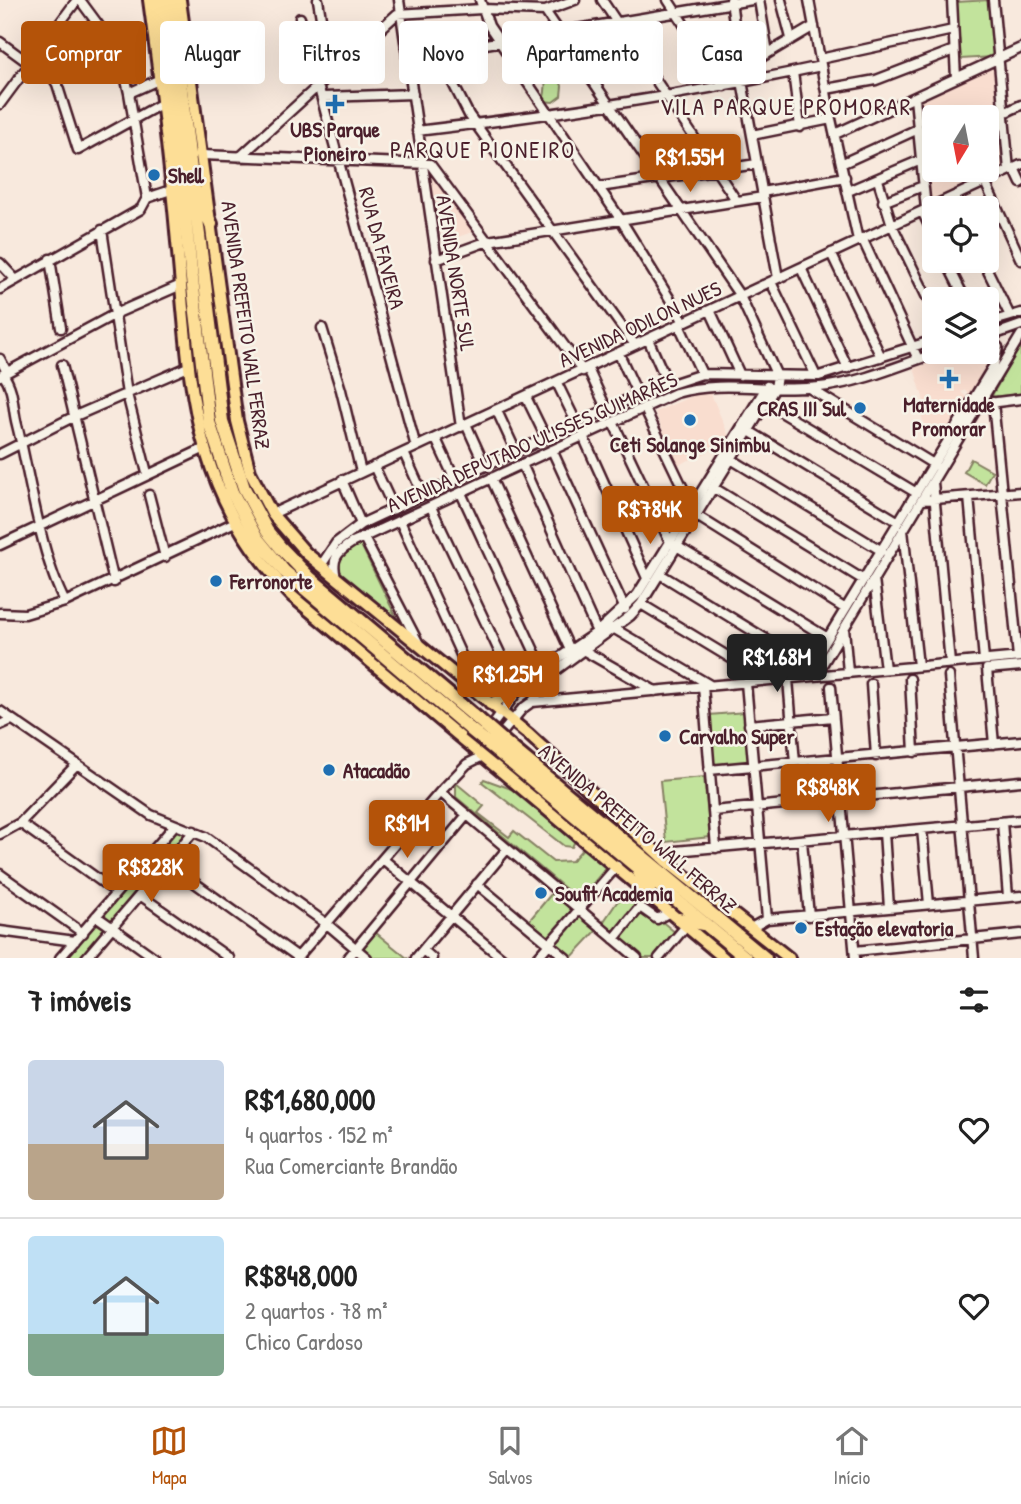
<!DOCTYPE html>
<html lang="pt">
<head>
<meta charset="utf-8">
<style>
  :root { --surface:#fff; --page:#f6f6f6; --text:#222; --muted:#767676; --line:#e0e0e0; --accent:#b45309 }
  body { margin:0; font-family:"Patrick Hand",sans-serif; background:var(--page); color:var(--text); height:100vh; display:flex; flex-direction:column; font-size:26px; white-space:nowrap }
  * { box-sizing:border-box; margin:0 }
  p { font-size:23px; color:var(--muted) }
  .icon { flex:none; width:38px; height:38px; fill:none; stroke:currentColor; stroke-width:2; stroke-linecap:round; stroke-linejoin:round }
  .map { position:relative; height:958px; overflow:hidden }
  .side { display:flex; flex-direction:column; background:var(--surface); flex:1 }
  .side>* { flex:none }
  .guide { position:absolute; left:21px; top:21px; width:980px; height:63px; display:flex; gap:14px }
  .needle { width:46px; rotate:190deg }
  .controls { position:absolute; left:922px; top:105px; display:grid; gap:14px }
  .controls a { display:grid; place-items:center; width:77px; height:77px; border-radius:7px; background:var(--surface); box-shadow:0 7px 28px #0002; font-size:35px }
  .price { position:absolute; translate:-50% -60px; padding:0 16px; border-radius:7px; background:var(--accent); color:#fff; font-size:23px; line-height:46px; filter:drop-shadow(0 2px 4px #0008) }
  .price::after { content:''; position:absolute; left:50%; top:42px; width:21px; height:16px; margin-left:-10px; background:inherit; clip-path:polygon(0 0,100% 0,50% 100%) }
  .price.on { background:#222; color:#fff }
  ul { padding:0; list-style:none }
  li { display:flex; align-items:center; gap:21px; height:175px; padding:0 28px }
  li+li { border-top:2px solid var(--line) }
  li span { display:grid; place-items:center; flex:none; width:196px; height:140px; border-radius:7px; color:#555 }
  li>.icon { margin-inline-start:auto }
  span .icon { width:84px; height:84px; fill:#fffc; stroke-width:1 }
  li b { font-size:30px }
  h2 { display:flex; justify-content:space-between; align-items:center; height:84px; padding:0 28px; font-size:30px }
  .chip { padding:0 24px; border-radius:7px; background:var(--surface); box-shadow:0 7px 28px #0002; font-size:24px; line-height:63px }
  .chip.on { background:var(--accent); color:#fff }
  .tab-bar { display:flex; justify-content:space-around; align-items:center; height:98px; border-top:2px solid var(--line); background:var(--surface); font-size:19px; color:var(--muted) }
  .tab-bar a { display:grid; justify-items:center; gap:4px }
  .tab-bar .on { color:var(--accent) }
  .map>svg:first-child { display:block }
  .built { fill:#f9ddcf; fill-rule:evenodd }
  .green { fill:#c2e39c; stroke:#868164; stroke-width:2 }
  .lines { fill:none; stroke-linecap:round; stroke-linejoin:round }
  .minor-casing { stroke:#4a1f2b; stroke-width:13 }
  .major-casing { stroke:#4a1f2b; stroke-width:16 }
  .highway-casing { stroke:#4a1f2b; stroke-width:18 }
  .minor { stroke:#f7f3e8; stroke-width:8 }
  .major { stroke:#fdde96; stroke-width:10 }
  .highway { stroke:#fdde96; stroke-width:12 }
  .highway-bridge-casing { stroke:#4a1f2b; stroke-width:18; stroke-linecap:butt }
  .highway-bridge { stroke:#fdde96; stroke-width:12 }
  .poi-dot { fill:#1f6fb2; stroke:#f7f3e8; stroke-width:2.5 }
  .labels { text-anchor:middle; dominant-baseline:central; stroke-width:5; stroke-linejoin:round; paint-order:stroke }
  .poi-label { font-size:21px; font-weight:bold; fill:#4a1f2b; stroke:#f7f3e8; text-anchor:start }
  .street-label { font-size:21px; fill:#4a1f2b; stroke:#f7f3e8 }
  .neighbourhood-label { font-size:23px; letter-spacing:2px; fill:#4a1f2b; stroke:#f7f3e8 }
</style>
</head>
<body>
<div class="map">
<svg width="1021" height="958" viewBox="0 0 1021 958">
  <rect width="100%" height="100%" fill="#f8e9dd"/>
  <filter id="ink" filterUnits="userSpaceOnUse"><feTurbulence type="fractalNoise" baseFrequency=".0143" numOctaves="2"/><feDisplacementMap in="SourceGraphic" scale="14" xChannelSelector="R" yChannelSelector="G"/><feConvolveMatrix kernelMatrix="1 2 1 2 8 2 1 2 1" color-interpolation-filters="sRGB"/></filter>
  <g filter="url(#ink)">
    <path class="built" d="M 995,65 L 1005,169 L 929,204 L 918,99 ZM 934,117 L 987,117 L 987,170 L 934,170 Z
      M 431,169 L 479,230 L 448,240 L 430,183 Z
      M 987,345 L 996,355 L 976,390 L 968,395 L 966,390 L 961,392 L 967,398 L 947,429 L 950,432 L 945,440 L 924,426 L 920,409 L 925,404 L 914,368 L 962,352 L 987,352 Z
      M 709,389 L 730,439 L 728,443 L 678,465 L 655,412 Z"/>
    <path class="green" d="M 989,0 L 993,57 L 961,59 L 956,2 Z
      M 587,39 L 617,47 L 616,61 L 608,67 L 597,56 L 577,63 L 576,68 L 565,57 L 560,59 L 555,67 L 562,86 L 561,96 L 553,102 L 543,101 C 551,73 538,73 530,51 L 533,47 L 543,51 L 552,47 L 566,52 Z
      M 1021,344 L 1021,394 L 991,397 Z
      M 971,459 L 992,471 L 985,484 L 964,472 Z
      M 356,542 L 361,545 L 403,631 L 340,577 L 335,560 Z
      M 745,712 L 749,763 L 714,766 L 709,715 Z
      M 704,777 L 710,837 L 666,842 L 660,781 Z
      M 484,779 L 525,794 L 577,837 L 572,847 L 564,846 L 482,782 Z
      M 456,783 L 484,806 L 478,813 L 509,837 L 514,831 L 553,862 L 572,861 L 584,847 L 611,862 L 579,900 L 456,797 Z
      M 172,830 L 189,833 L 112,924 L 99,915 Z
      M 631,891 L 642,900 L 614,933 L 602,924 L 617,902 Z
      M 552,893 L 572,910 L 548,939 L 528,922 Z
      M 644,907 L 676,933 L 654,958 L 643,958 L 619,937 Z
      M 580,915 L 598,929 L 571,958 L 554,944 Z
      M 95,923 L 107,930 L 82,958 L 64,958 Z
      M 375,932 L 407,958 L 372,958 L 361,950 Z"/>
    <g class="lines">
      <defs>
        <path id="minor" d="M 80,0 L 120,54 L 129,93 L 158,80
          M 318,0 L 330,72
          M 399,0 L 461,427
          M 480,0 L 489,26 L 621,220 L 684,322
          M 602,0 L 736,200
          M 668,0 L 724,86
          M 731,0 L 740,70 L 778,278
          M 759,0 L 768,53
          M 781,0 L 791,38
          M 809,0 L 831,119 L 858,240
          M 952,0 L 956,78
          M 993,0 L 1009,170
          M 545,11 L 740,296 L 777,376
          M 300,18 L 416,447
          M 0,42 L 30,64
          M 433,53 L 442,62 L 469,115 L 635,345
          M 38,54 L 57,84 L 78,150 L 161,104
          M 407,57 L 752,0
          M 820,59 L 953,30
          M 740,70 L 814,26
          M 793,72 L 800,127
          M 826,89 L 876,80 L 954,50
          M 129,93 L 147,198
          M 324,97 L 413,94
          M 915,98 L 926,209
          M 0,104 L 77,0
          M 1004,113 L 1021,105
          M 417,131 C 552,115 688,95 821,66
          M 835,134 L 1021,48
          M 752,135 L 831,119
          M 202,155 L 430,164 L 583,371
          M 240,157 L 397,14 L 482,9 L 545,11 L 575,0
          M 843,163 L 918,129
          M 1014,168 L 1021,183
          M 878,180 L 892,225 L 934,312
          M 985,182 L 1021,260
          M 599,187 L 757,164
          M 848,191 L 921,160
          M 762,192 L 845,177
          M 953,197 L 959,208
          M 883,202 L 923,186
          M 922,211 L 934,236
          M 102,230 L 127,394 L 147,473
          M 862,238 L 918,359
          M 831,253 L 881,357
          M 50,259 L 61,328
          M 436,260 L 488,241 L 763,197
          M 946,261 L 965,299
          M 983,261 L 1010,316
          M 0,263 L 16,280
          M 801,268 L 848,368
          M 771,282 L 816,376
          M 0,289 L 141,209 L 147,198 L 171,190
          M 710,310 L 740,375
          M 987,323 L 1021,313
          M 679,325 L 702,374
          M 322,328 L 341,390 L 361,472
          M 987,337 L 1021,325
          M 648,339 L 668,384
          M 619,354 L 638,395
          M 0,359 L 7,372
          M 62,365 L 114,582
          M 588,369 L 607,410
          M 3,374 C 15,391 12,407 17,425 C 30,477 41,557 65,602
          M 0,376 L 117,313 L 181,285
          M 557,383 L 577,424
          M 809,388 L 935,465
          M 526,397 L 546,438
          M 993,402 L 1018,657
          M 766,403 L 915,492
          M 989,403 L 1021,399
          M 644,407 L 692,507
          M 497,411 L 516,452
          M 613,422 L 670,542 L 826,637
          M 466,424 L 485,466
          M 744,428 L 897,521
          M 583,436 L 647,578
          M 436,439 L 455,480
          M 552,450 L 625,609
          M 404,453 L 423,495
          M 0,454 L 73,417 L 188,367
          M 731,459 L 882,551
          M 522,464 L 597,632
          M 374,466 L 394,509
          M 491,478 L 570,650
          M 342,480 L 361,524
          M 933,482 L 950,663
          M 714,488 L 862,579
          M 461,493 L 542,668
          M 149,495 L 165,557
          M 969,497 L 984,660
          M 922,500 L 1021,492
          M 431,507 L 517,689
          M 272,514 L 1021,165
          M 697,516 L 844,608
          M 400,521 L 478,692
          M 903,530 L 918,666
          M 364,538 L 419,644
          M 0,545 L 203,449
          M 318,564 L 324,561 L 336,543 L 361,524 L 638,395 L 702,374 L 819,376 L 934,340
          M 660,574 L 810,666
          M 336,577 C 331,559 337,552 353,542 L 676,393 C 724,379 772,393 820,387 C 860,383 901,365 939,352
          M 874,579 L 885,669
          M 641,604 L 767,680
          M 0,613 L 25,614 L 65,602 L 235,522
          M 613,628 L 710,685
          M 844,628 L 848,672
          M 583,650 L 655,691
          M 816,675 L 1021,335
          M 949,676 L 974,958
          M 804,677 L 994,365 L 998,347 L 987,338
          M 788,679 L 795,763
          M 910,679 L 914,752
          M 746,683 L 767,919
          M 871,684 L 876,756
          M 703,686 L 716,848
          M 831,687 L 855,958
          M 532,702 L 1021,657
          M 0,711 L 151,815 L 206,837 L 327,924 L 367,958
          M 0,725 L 11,720
          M 749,725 L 833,717
          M 487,732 L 526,680 L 597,632 L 637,595 L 767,386
          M 994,744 L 987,669 L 1021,666
          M 709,770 L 1021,741
          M 440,792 L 637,958
          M 713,811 L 1021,781
          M 1002,822 L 1008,897
          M 20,823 L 116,892
          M 922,829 L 929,904
          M 884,832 L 889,908
          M 0,834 L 20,823 L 77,764
          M 802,841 L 809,916
          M 384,860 L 502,958
          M 666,861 L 669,854 L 675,851 L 1021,820
          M 167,863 L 298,957
          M 0,874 L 83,933
          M 477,884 L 566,958
          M 140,895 L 229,958
          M 96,916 L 155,958
          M 751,928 L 767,919 L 1021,896
          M 0,931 L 75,941
          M 614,939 L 640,907 L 657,919 L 670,912
          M 423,950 L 432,958
          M 855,951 L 1021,934
          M 60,958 L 174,826
          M 86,958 L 194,831
          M 297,958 L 440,792 L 467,764 L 483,756 L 522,709 L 533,701 L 552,673 L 630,616 L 641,604 L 775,388 L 777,376
          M 348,958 L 466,816
          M 416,958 L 507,849
          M 537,958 L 617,866
          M 659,958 L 686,926"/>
        <path id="major" d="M 149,0 C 160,80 170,162 177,242 C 191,383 187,487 292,596 L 724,958
          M 180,0 L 237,421 L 250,472 L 272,514 L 306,553 L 528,734 L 666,861 L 789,958
          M 490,704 L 516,691"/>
        <path id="highway" d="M 159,0 L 209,422 L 232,492 L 256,537 L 284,571 L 470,729
          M 170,0 L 222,421 L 244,488 L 267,531 L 281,548 L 309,577 L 479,720
          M 195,190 L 211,224
          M 509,746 L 765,958
          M 502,755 L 746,958
          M 639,872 L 651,896
          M 679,919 L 702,924"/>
      </defs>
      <use href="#minor" class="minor-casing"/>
      <use href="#major" class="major-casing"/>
      <use href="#highway" class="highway-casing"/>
      <use href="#minor" class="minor"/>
      <use href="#major" class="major"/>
      <use href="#highway" class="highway"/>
      <defs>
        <path id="highway-bridge" d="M 479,720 L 509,746
          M 470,729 L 502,755"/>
      </defs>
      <use href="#highway-bridge" class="highway-bridge-casing"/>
      <use href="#highway-bridge" class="highway-bridge"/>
    </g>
  </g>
  <g class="poi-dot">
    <path d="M331.5 93.5h7v7h7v7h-7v7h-7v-7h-7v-7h7z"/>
    <circle cx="154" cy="175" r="7"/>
    <path d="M945.5 368.5h7v7h7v7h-7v7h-7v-7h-7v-7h7z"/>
    <circle cx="860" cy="408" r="7"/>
    <circle cx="690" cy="420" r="7"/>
    <circle cx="216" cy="581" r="7"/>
    <circle cx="665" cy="736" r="7"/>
    <circle cx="329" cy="770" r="7"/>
    <circle cx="541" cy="893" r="7"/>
    <circle cx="801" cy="928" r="7"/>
  </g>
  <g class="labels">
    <g class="poi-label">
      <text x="335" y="129" text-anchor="middle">UBS Parque<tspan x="335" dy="24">Pioneiro</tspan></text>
      <text x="168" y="175">Shell</text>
      <text x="949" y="404" text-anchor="middle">Maternidade<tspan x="949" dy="24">Promorar</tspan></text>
      <text x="846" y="408" text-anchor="end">CRAS III Sul</text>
      <text x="690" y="444" text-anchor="middle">Ceti Solange Sinimbu</text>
      <text x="230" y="581">Ferronorte</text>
      <text x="679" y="736">Carvalho Super</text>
      <text x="343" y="770">Atacadão</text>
      <text x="555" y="893">Soufit Academia</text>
      <text x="815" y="928">Estação elevatoria</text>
    </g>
    <g class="street-label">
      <text transform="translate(382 248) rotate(75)">RUA DA FAVEIRA</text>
      <text transform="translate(456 273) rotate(81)">AVENIDA NORTE SUL</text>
      <text transform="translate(640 324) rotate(-25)">AVENIDA ODILON NUES</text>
      <text transform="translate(246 325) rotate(82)">AVENIDA PREFEITO WALL FERRAZ</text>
      <text transform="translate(532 442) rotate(-24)">AVENIDA DEPUTADO ULISSES GUIMARÃES</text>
      <text transform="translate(638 828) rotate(40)">AVENIDA PREFEITO WALL FERRAZ</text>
    </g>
    <g class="neighbourhood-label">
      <text x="786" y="106">VILA PARQUE PROMORAR</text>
      <text x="483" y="149">PARQUE PIONEIRO</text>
    </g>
  </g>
</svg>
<div class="controls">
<a><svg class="needle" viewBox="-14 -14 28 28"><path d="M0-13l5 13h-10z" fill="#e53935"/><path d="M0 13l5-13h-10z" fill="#767676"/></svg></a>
<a><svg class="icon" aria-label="locate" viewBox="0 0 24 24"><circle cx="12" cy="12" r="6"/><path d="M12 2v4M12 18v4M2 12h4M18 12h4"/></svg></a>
<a><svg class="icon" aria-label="layers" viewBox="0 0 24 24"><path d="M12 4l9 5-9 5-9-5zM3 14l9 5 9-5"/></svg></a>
</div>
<b class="price" style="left:690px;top:194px">R$1.55M</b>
<b class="price" style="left:650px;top:546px">R$784K</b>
<b class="price on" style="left:777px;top:694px">R$1.68M</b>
<b class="price" style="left:508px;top:711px">R$1.25M</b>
<b class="price" style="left:828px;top:824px">R$848K</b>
<b class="price" style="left:407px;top:860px">R$1M</b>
<b class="price" style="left:151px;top:904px">R$828K</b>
<div class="guide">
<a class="chip on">Comprar</a>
<a class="chip">Alugar</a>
<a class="chip">Filtros</a>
<a class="chip">Novo</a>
<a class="chip">Apartamento</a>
<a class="chip">Casa</a>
</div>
</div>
<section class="side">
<h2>7 imóveis<svg class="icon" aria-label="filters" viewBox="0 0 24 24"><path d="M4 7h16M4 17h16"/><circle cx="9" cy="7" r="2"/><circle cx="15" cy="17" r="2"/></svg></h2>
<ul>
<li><span style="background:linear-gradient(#c9d6e8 60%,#b9a48a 0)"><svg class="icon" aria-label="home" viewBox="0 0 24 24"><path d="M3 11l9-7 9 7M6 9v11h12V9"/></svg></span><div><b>R$1,680,000</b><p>4 quartos · 152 m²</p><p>Rua Comerciante Brandão</p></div><svg class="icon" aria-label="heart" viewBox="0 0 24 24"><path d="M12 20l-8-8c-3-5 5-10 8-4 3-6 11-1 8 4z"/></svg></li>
<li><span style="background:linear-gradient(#bfe0f5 70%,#7fa58c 0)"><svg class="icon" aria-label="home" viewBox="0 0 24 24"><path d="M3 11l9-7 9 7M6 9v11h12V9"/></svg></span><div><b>R$848,000</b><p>2 quartos · 78 m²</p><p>Chico Cardoso</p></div><svg class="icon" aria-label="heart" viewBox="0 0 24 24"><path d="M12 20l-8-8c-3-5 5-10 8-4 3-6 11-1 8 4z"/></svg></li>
</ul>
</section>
<nav class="tab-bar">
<a class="on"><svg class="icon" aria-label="map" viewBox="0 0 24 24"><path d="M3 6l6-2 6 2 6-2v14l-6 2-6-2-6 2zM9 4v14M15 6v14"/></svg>Mapa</a>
<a><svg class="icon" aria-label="saved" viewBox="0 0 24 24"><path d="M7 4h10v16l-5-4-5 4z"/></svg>Salvos</a>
<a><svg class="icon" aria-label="home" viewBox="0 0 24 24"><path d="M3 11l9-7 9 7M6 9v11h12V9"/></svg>Início</a>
</nav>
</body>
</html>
